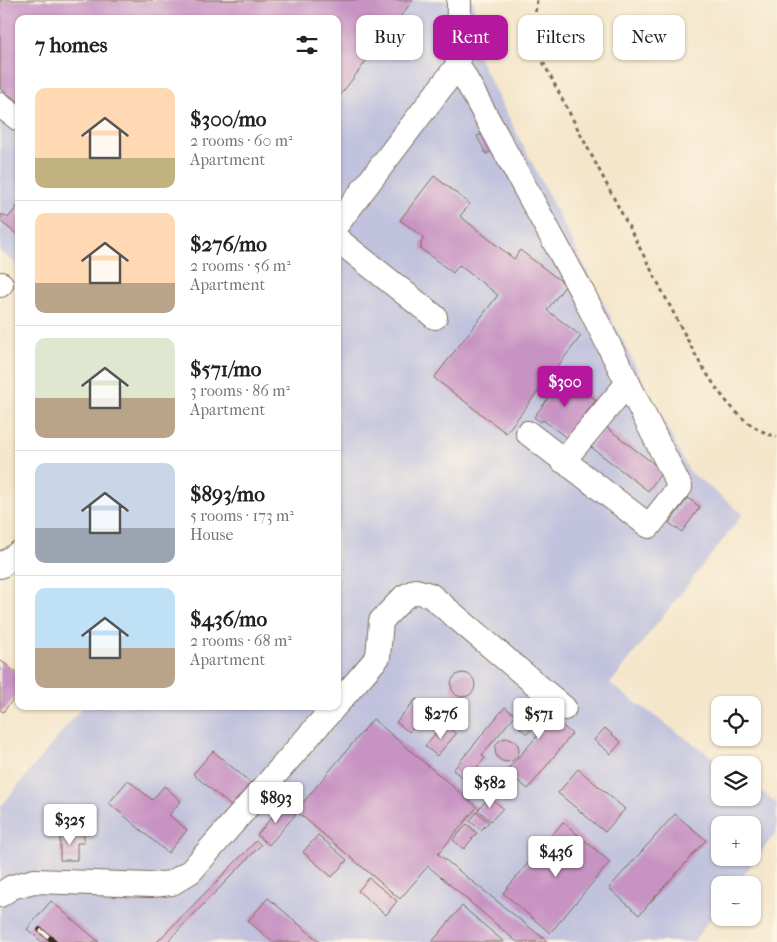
<!DOCTYPE html>
<html lang="en">
<head>
<meta charset="utf-8">
<style>
  :root { --surface:#fff; --page:#f2f2f2; --text:#222; --muted:#767676; --line:#e0e0e0; --accent:#b5179e }
  body { margin:0; font-family:"IM FELL French Canon",serif; background:var(--page); color:var(--text); height:100vh; display:flex; flex-direction:column; font-size:19px; white-space:nowrap }
  * { box-sizing:border-box; margin:0 }
  p { font-size:16px; color:var(--muted) }
  .icon { flex:none; width:28px; height:28px; fill:none; stroke:currentColor; stroke-width:2; stroke-linecap:round; stroke-linejoin:round }
  .map { position:relative; flex:1; overflow:hidden }
  .drawer { position:absolute; left:15px; top:15px; width:326px; height:695px; display:flex; flex-direction:column; background:var(--surface); border-radius:10px; box-shadow:0 1px 4px #0004 }
  .drawer>* { flex:none }
  .guide { position:absolute; left:356px; top:15px; width:345px; height:45px; display:flex; gap:10px }
  .controls { position:absolute; left:711px; top:696px; display:grid; gap:10px }
  .controls a { display:grid; place-items:center; width:50px; height:50px; border-radius:10px; background:var(--surface); box-shadow:0 1px 4px #0004; font-size:25px }
  .price { position:absolute; translate:-50% -42px; padding:0 11px; border-radius:5px; background:#fff; color:#222; font-size:16px; line-height:32px; filter:drop-shadow(0 1px 2px #0008) }
  .price::after { content:''; position:absolute; left:50%; top:30px; width:15px; height:11px; margin-left:-8px; background:inherit; clip-path:polygon(0 0,100% 0,50% 100%) }
  .price.current { background:var(--accent); color:#fff }
  ul { padding:0; list-style:none }
  li { display:flex; align-items:center; gap:15px; height:125px; padding:0 20px }
  li+li { border-top:1px solid var(--line) }
  li span { display:grid; place-items:center; flex:none; width:140px; height:100px; border-radius:10px; color:#555 }
  li>.icon { margin-inline-start:auto }
  span .icon { width:60px; height:60px; fill:#fffc; stroke-width:1 }
  li b { font-size:21px }
  h2 { display:flex; justify-content:space-between; align-items:center; height:60px; padding:0 20px; font-size:21px }
  .tag { padding:0 18px; border-radius:10px; background:var(--surface); box-shadow:0 1px 4px #0004; font-size:18px; line-height:45px }
  .tag.current { background:var(--accent); color:#fff }
  .map>svg:first-child { display:block }
  .industrial { fill:#c1c2dd; fill-rule:evenodd }
  .building { fill:#c793c3 }
  .lines { fill:none; stroke-linecap:round; stroke-linejoin:round }
  .minor-casing { stroke:#7c6c5b; stroke-width:26 }
  .path { stroke:#7c6c5b; stroke-width:3; stroke-dasharray:4 4; stroke-linecap:butt }
  .minor { stroke:#fff; stroke-width:24 }
  .rail-casing { stroke:#3b2a1e; stroke-width:5.5 }
  .rail { stroke:#fcf5e5; stroke-width:4; stroke-dasharray:11; stroke-linecap:butt }
</style>
</head>
<body>
<div class="map">
<svg width="777" height="942" viewBox="0 0 777 942">
  <rect width="100%" height="100%" fill="#fcf5e5"/>
  <filter id="ink" filterUnits="userSpaceOnUse"><feTurbulence type="fractalNoise" baseFrequency=".02" numOctaves="2"/><feDisplacementMap in="SourceGraphic" scale="10" xChannelSelector="R" yChannelSelector="G"/><feConvolveMatrix kernelMatrix="1 2 1 2 8 2 1 2 1" color-interpolation-filters="sRGB"/></filter>
  <filter id="wash" filterUnits="userSpaceOnUse"><feTurbulence type="fractalNoise" baseFrequency=".0096" numOctaves="4" result="noise"/><feDisplacementMap in="SourceGraphic" scale="20" xChannelSelector="R" yChannelSelector="G"/><feGaussianBlur stdDeviation="1.12" result="paint"/><feColorMatrix in="noise" values="0 0 0 0 0 0 0 0 0 0 0 0 0 0 0 0 0 1.4 0 .05"/><feComposite in="paint" operator="in"/></filter>
  <g filter="url(#wash)">
    <rect width="100%" height="100%" fill="#f4e6cb"/>
    <path class="industrial" d="M 0,0 L 473,0 L 479,59 L 689,471 L 743,514 L 610,684 L 723,765 L 720,765 L 720,798 L 752,798 L 753,786 L 777,803 L 777,831 L 736,885 L 720,885 L 720,906 L 693,942 L 0,942 L 0,808 L 83,706 L 338,706 L 338,19 L 19,19 L 19,265 L 0,252 ZM 720,825 L 752,825 L 752,858 L 720,858 Z"/>
    <g id="blocks">
      <path class="building" d="M 0,0 L 413,0 L 338,98 L 338,19 L 19,19 L 19,102 L 0,88 Z
        M 485,133 L 494,150 L 486,154 L 477,136 Z
        M 434,176 L 470,204 L 460,216 L 514,259 L 520,250 L 566,285 L 547,310 L 581,336 L 506,433 L 434,378 L 498,295 L 459,265 L 453,273 L 421,249 L 421,243 L 424,238 L 400,220 Z
        M 19,204 L 19,236 L 0,221 L 2,214 L 8,218 Z
        M 564,377 L 596,400 L 567,438 L 543,420 L 541,422 L 534,417 Z
        M 606,427 L 663,471 L 648,491 L 591,447 Z
        M 688,498 L 700,507 L 682,532 L 669,523 Z
        M 0,660 L 19,675 L 19,692 L 3,712 L 0,710 Z
        M451 685a12 12 0 1 1 24 0a12 12 0 1 1-24 0Z
        M 538,691 L 560,710 L 553,718 L 572,734 L 528,789 L 506,771 L 542,731 L 535,725 L 527,734 L 519,727 L 527,718 L 520,712 Z
        M 416,699 L 428,709 L 409,732 L 396,722 Z
        M 505,707 L 515,715 L 482,755 L 485,758 L 466,780 L 453,770 Z
        M 373,719 L 477,807 L 438,854 L 548,942 L 517,942 L 428,866 L 400,899 L 296,811 Z
        M 444,723 L 456,734 L 437,756 L 425,746 Z
        M 605,728 L 621,742 L 611,754 L 594,740 Z
        M495 750a12 12 0 1 1 24 0a12 12 0 1 1-24 0Z
        M 213,751 L 251,783 L 231,806 L 193,774 Z
        M 578,769 L 625,809 L 605,832 L 558,793 Z
        M 128,780 L 152,800 L 164,786 L 181,801 L 169,815 L 187,830 L 168,853 L 109,803 Z
        M 489,797 L 503,808 L 491,821 L 478,810 Z
        M 283,804 L 296,814 L 269,845 L 257,835 Z
        M 477,812 L 489,822 L 481,830 L 470,821 Z
        M 675,814 L 706,840 L 639,915 L 609,888 Z
        M 563,822 L 610,862 L 550,933 L 503,893 Z
        M 467,824 L 477,833 L 464,849 L 453,840 Z
        M 60,833 L 84,834 L 84,843 L 77,843 L 77,860 L 60,860 Z
        M 318,835 L 347,860 L 332,877 L 303,852 Z
        M 256,841 L 261,845 L 167,942 L 157,942 Z
        M 369,878 L 397,901 L 386,915 L 358,891 Z
        M 268,898 L 320,942 L 273,942 L 248,921 Z
        M 51,901 L 99,942 L 42,942 L 27,929 Z
        M 462,906 L 504,942 L 432,942 Z"/>
    </g>
  </g>
  <g filter="url(#ink)">
    <use href="#blocks" fill-opacity="0" stroke="#7c6c5b" stroke-width="1"/>
    <g class="lines">
      <defs>
        <path id="minor" d="M 459,0 L 458,65 L 583,294 L 680,487 L 649,526 L 528,433
          M 0,105 L 19,119
          M 338,223 L 458,65
          M 338,240 L 435,317
          M 0,285 L 1,284
          M 563,461 L 628,383
          M 0,566 L 19,553
          M 338,703 L 378,657 L 381,621 L 404,597 L 416,591 L 430,595 L 564,708
          M 0,895 L 12,887 L 34,881 L 151,885 L 172,883 L 191,871 L 335,706"/>
      </defs>
      <use href="#minor" class="minor-casing"/>
      <path class="path" d="M 537,0 L 533,29 L 543,62 L 697,358 C 718,391 737,425 777,437"/>
      <use href="#minor" class="minor"/>
      <defs>
        <path id="rail" d="M 40,930 L 55,942"/>
      </defs>
      <use href="#rail" class="rail-casing"/>
      <use href="#rail" class="rail"/>
    </g>
  </g>
</svg>
<div class="controls">
<a><svg class="icon" aria-label="locate" viewBox="0 0 24 24"><circle cx="12" cy="12" r="6"/><path d="M12 2v4M12 18v4M2 12h4M18 12h4"/></svg></a>
<a><svg class="icon" aria-label="layers" viewBox="0 0 24 24"><path d="M12 4l9 5-9 5-9-5zM3 14l9 5 9-5"/></svg></a>
<a>+</a>
<a>−</a>
</div>
<b class="price current" style="left:565px;top:408px">$300</b>
<b class="price" style="left:441px;top:740px">$276</b>
<b class="price" style="left:539px;top:740px">$571</b>
<b class="price" style="left:490px;top:809px">$582</b>
<b class="price" style="left:276px;top:824px">$893</b>
<b class="price" style="left:70px;top:846px">$325</b>
<b class="price" style="left:556px;top:878px">$436</b>
<div class="guide">
<a class="tag">Buy</a>
<a class="tag current">Rent</a>
<a class="tag">Filters</a>
<a class="tag">New</a>
</div>
<section class="drawer">
<h2>7 homes<svg class="icon" aria-label="filters" viewBox="0 0 24 24"><path d="M4 7h16M4 17h16"/><circle cx="9" cy="7" r="2"/><circle cx="15" cy="17" r="2"/></svg></h2>
<ul>
<li><span style="background:linear-gradient(#ffd9b3 70%,#c2b280 0)"><svg class="icon" aria-label="home" viewBox="0 0 24 24"><path d="M3 11l9-7 9 7M6 9v11h12V9"/></svg></span><div><b>$300/mo</b><p>2 rooms · 60 m²</p><p>Apartment</p></div></li>
<li><span style="background:linear-gradient(#ffd9b3 70%,#b9a48a 0)"><svg class="icon" aria-label="home" viewBox="0 0 24 24"><path d="M3 11l9-7 9 7M6 9v11h12V9"/></svg></span><div><b>$276/mo</b><p>2 rooms · 56 m²</p><p>Apartment</p></div></li>
<li><span style="background:linear-gradient(#dfe7d0 60%,#b9a48a 0)"><svg class="icon" aria-label="home" viewBox="0 0 24 24"><path d="M3 11l9-7 9 7M6 9v11h12V9"/></svg></span><div><b>$571/mo</b><p>3 rooms · 86 m²</p><p>Apartment</p></div></li>
<li><span style="background:linear-gradient(#c9d6e8 65%,#9aa5b1 0)"><svg class="icon" aria-label="home" viewBox="0 0 24 24"><path d="M3 11l9-7 9 7M6 9v11h12V9"/></svg></span><div><b>$893/mo</b><p>5 rooms · 173 m²</p><p>House</p></div></li>
<li><span style="background:linear-gradient(#bfe0f5 60%,#b9a48a 0)"><svg class="icon" aria-label="home" viewBox="0 0 24 24"><path d="M3 11l9-7 9 7M6 9v11h12V9"/></svg></span><div><b>$436/mo</b><p>2 rooms · 68 m²</p><p>Apartment</p></div></li>
</ul>
</section>
</div>
</body>
</html>
